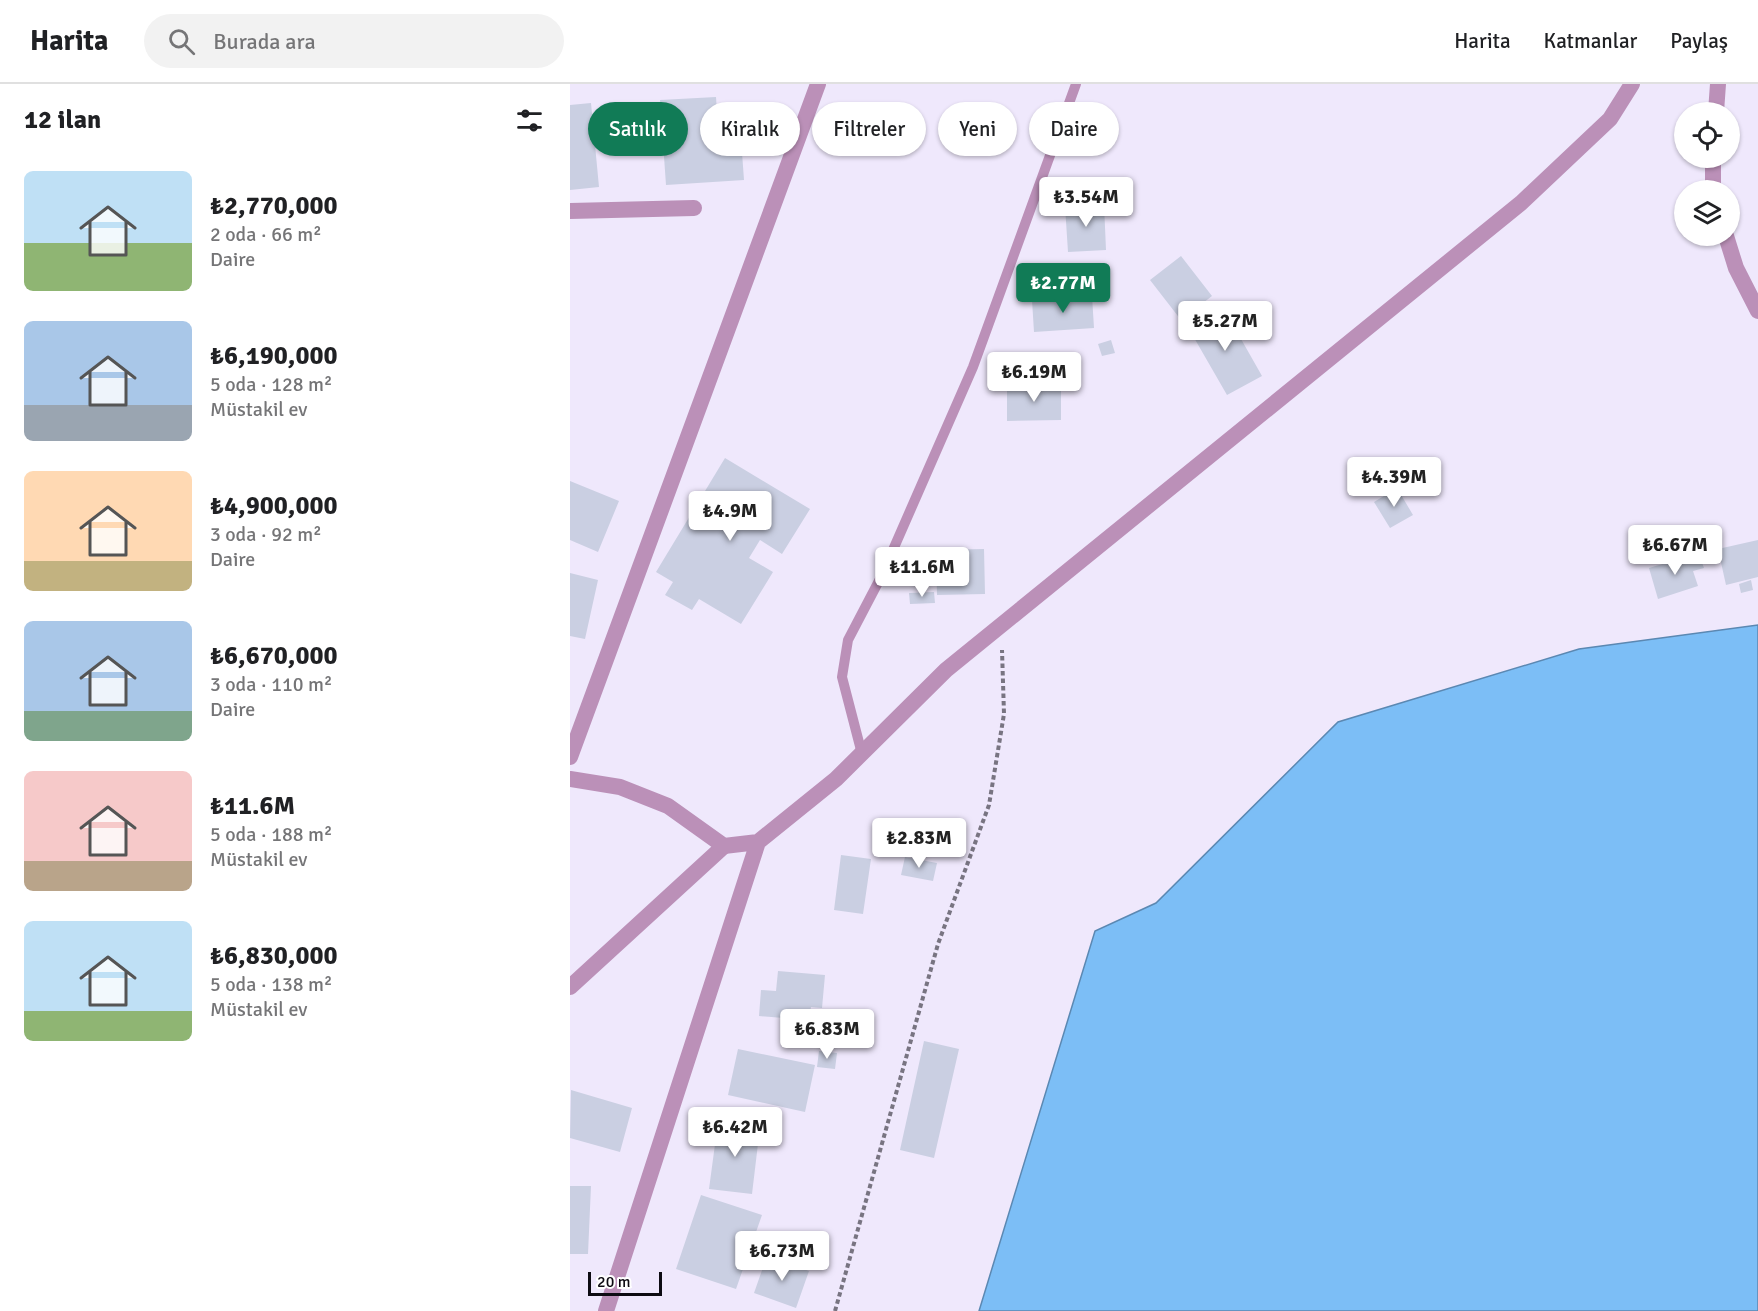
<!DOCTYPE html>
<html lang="tr">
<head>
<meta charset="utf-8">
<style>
  :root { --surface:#fff; --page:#f2f2f2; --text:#202124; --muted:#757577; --line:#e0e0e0; --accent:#117b56 }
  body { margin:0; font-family:Signika,sans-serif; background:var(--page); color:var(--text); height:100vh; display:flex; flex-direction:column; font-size:22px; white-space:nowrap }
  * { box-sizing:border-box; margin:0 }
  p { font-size:20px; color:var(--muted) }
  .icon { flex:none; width:33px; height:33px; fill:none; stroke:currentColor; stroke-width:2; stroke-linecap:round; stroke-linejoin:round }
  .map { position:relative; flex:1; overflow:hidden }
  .details { display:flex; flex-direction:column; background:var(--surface); width:570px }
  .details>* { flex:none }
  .top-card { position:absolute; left:18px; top:18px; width:570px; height:54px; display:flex; gap:12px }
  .controls { position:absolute; left:1104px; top:18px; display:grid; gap:12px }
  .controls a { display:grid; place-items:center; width:66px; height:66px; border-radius:50%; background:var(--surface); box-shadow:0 2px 4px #0004; font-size:30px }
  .scale { position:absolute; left:18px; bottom:15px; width:74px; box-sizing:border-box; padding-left:6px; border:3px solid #0d0b12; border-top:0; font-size:16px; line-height:21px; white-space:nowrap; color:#0d0b12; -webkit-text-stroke:4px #fff; paint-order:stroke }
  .price { position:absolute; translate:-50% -51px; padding:0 14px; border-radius:6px; background:#fff; color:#222; font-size:20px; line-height:39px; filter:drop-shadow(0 2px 3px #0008) }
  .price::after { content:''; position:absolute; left:50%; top:36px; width:18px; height:14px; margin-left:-9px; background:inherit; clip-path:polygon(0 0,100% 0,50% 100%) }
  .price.current { background:var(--accent); color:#fff }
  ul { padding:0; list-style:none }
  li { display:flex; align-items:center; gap:18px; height:150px; padding:0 24px }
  li span { display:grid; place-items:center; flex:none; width:168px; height:120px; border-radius:9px; color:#555 }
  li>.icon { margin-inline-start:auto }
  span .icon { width:72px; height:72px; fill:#fffc; stroke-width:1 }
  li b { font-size:26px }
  h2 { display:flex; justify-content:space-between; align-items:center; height:72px; padding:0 24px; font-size:26px }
  .tag { padding:0 21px; border-radius:27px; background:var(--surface); box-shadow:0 2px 4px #0004; font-size:21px; line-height:54px }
  .tag.current { background:var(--accent); color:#fff }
  header { display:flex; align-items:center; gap:36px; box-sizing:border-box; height:84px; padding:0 30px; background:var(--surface); border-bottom:2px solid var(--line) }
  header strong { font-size:28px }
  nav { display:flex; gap:33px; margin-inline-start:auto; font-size:21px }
  .search { width:420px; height:54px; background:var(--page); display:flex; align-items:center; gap:15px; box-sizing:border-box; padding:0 21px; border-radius:33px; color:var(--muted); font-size:22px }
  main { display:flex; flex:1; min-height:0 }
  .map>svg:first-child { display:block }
  .water { fill:#7cbef6; stroke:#5b88b2; stroke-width:1.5 }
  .building { fill:#cacfe2 }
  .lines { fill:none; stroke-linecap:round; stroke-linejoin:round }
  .path { stroke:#787481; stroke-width:4; stroke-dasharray:4.5 3; stroke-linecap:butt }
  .service { stroke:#bb90b8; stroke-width:10 }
  .minor { stroke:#bb90b8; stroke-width:16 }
  .tertiary { stroke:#bb90b8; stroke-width:16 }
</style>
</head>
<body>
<header>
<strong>Harita</strong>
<div class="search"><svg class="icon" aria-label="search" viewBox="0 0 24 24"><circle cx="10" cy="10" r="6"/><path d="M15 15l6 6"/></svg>Burada ara</div>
<nav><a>Harita</a><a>Katmanlar</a><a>Paylaş</a></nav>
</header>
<main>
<section class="details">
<h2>12 ilan<svg class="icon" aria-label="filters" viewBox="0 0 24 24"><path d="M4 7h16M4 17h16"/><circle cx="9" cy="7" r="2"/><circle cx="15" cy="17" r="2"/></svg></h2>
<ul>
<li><span style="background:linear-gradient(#bfe0f5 60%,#8fb573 0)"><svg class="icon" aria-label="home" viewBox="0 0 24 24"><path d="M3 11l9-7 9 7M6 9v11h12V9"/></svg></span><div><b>₺2,770,000</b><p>2 oda · 66 m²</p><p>Daire</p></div></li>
<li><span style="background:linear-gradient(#a9c7e8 70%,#9aa5b1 0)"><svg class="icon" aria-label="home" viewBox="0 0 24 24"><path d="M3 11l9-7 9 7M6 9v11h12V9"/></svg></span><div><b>₺6,190,000</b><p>5 oda · 128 m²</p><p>Müstakil ev</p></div></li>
<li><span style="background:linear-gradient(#ffd9b3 75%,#c2b280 0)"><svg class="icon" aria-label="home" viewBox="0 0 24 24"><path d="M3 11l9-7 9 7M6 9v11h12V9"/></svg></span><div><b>₺4,900,000</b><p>3 oda · 92 m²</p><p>Daire</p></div></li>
<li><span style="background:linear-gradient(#a9c7e8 75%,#7fa58c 0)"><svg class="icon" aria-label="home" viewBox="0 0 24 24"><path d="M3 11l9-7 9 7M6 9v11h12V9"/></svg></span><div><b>₺6,670,000</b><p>3 oda · 110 m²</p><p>Daire</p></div></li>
<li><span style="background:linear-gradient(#f6c9c9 75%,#b9a48a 0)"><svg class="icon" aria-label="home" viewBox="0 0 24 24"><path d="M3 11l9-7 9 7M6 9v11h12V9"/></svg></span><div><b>₺11.6M</b><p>5 oda · 188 m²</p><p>Müstakil ev</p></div></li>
<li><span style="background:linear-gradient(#bfe0f5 75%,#8fb573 0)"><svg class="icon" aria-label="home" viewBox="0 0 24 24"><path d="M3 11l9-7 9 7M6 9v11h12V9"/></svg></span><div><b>₺6,830,000</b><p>5 oda · 138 m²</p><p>Müstakil ev</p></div></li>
</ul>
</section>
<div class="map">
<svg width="1188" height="1227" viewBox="0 0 1188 1227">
  <rect width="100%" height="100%" fill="#efe8fc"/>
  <path class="water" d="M 1188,541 L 1188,1227 L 409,1227 L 525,847 L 586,819 L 768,638 L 1009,565 Z"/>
  <path class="building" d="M 146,13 L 147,28 L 169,27 L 174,96 L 96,101 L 90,16 Z
    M 21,19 L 29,103 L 0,106 L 0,21 Z
    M 534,120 L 536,166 L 498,168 L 495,122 Z
    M 611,172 L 642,212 L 611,236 L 580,196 Z
    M 522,212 L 524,244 L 464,248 L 462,216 Z
    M 654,225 L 692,292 L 657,311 L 619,245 Z
    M 541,256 L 545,269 L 532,272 L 528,260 Z
    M 491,302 L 491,336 L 437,337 L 437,303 Z
    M 155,374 L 240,425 L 212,470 L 190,456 L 179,474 L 203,488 L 171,540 L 129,515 L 122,526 L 95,511 L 103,498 L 86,488 Z
    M 0,397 L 49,417 L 28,468 L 0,456 Z
    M 827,404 L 843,431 L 820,444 L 804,418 Z
    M 1188,456 L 1188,493 L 1156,501 L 1148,465 Z
    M 414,465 L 415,510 L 367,511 L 366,466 Z
    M 1116,473 L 1118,477 L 1130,473 L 1134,484 L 1123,487 L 1128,502 L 1088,515 L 1079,484 Z
    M 0,489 L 28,496 L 15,555 L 0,552 Z
    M 1181,496 L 1183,506 L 1171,509 L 1169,500 Z
    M 364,508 L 365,519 L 340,520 L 339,509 Z
    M 271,771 L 301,775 L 293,830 L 264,826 Z
    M 335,773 L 367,779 L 363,797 L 331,791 Z
    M 208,887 L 255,891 L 252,924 L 241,923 L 239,936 L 189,932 L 191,906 L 206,907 Z
    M 354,957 L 389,965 L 364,1074 L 330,1066 Z
    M 168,965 L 245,981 L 235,1028 L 158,1011 Z
    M 249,967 L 267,969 L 265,985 L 247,983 Z
    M 1,1006 L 62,1024 L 50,1068 L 0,1054 Z
    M 148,1038 L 190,1043 L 182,1110 L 139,1105 Z
    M 0,1102 L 21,1102 L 18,1170 L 0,1170 Z
    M 131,1111 L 192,1131 L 166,1205 L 106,1185 Z
    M 197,1172 L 239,1187 L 226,1224 L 184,1209 Z"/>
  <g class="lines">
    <path class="path" d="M 265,1227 L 368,860 L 419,721 L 434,630 L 432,566"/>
    <path class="service" d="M 292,670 L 272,593 L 278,556 L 312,491 L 403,283 L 506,0"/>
    <path class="minor" d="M 1146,28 L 1148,0
      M 1143,106 L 1143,74
      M 0,127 L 124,124
      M 1156,152 L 1166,184 L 1188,227
      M 0,673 L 248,0
      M 0,903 L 154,762"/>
    <path class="tertiary" d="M 0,695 L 50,703 L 98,722 L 154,762 L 188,758
      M 36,1227 L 188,758 L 266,695 L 376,586 L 951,119 L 1040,35 L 1062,0"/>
  </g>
</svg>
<div class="controls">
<a><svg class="icon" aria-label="locate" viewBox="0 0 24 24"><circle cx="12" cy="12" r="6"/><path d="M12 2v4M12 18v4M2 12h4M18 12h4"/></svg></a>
<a><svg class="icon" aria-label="layers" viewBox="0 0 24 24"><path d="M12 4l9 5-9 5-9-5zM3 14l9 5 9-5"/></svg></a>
</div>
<div class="scale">20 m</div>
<b class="price" style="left:516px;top:144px">₺3.54M</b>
<b class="price current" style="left:493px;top:230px">₺2.77M</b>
<b class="price" style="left:655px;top:268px">₺5.27M</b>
<b class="price" style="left:464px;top:319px">₺6.19M</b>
<b class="price" style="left:824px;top:424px">₺4.39M</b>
<b class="price" style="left:160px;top:458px">₺4.9M</b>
<b class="price" style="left:1105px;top:492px">₺6.67M</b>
<b class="price" style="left:352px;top:514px">₺11.6M</b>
<b class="price" style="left:349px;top:785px">₺2.83M</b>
<b class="price" style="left:257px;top:976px">₺6.83M</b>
<b class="price" style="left:165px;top:1074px">₺6.42M</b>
<b class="price" style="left:212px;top:1198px">₺6.73M</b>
<div class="top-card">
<a class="tag current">Satılık</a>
<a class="tag">Kiralık</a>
<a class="tag">Filtreler</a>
<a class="tag">Yeni</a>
<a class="tag">Daire</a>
</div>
</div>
</main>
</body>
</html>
